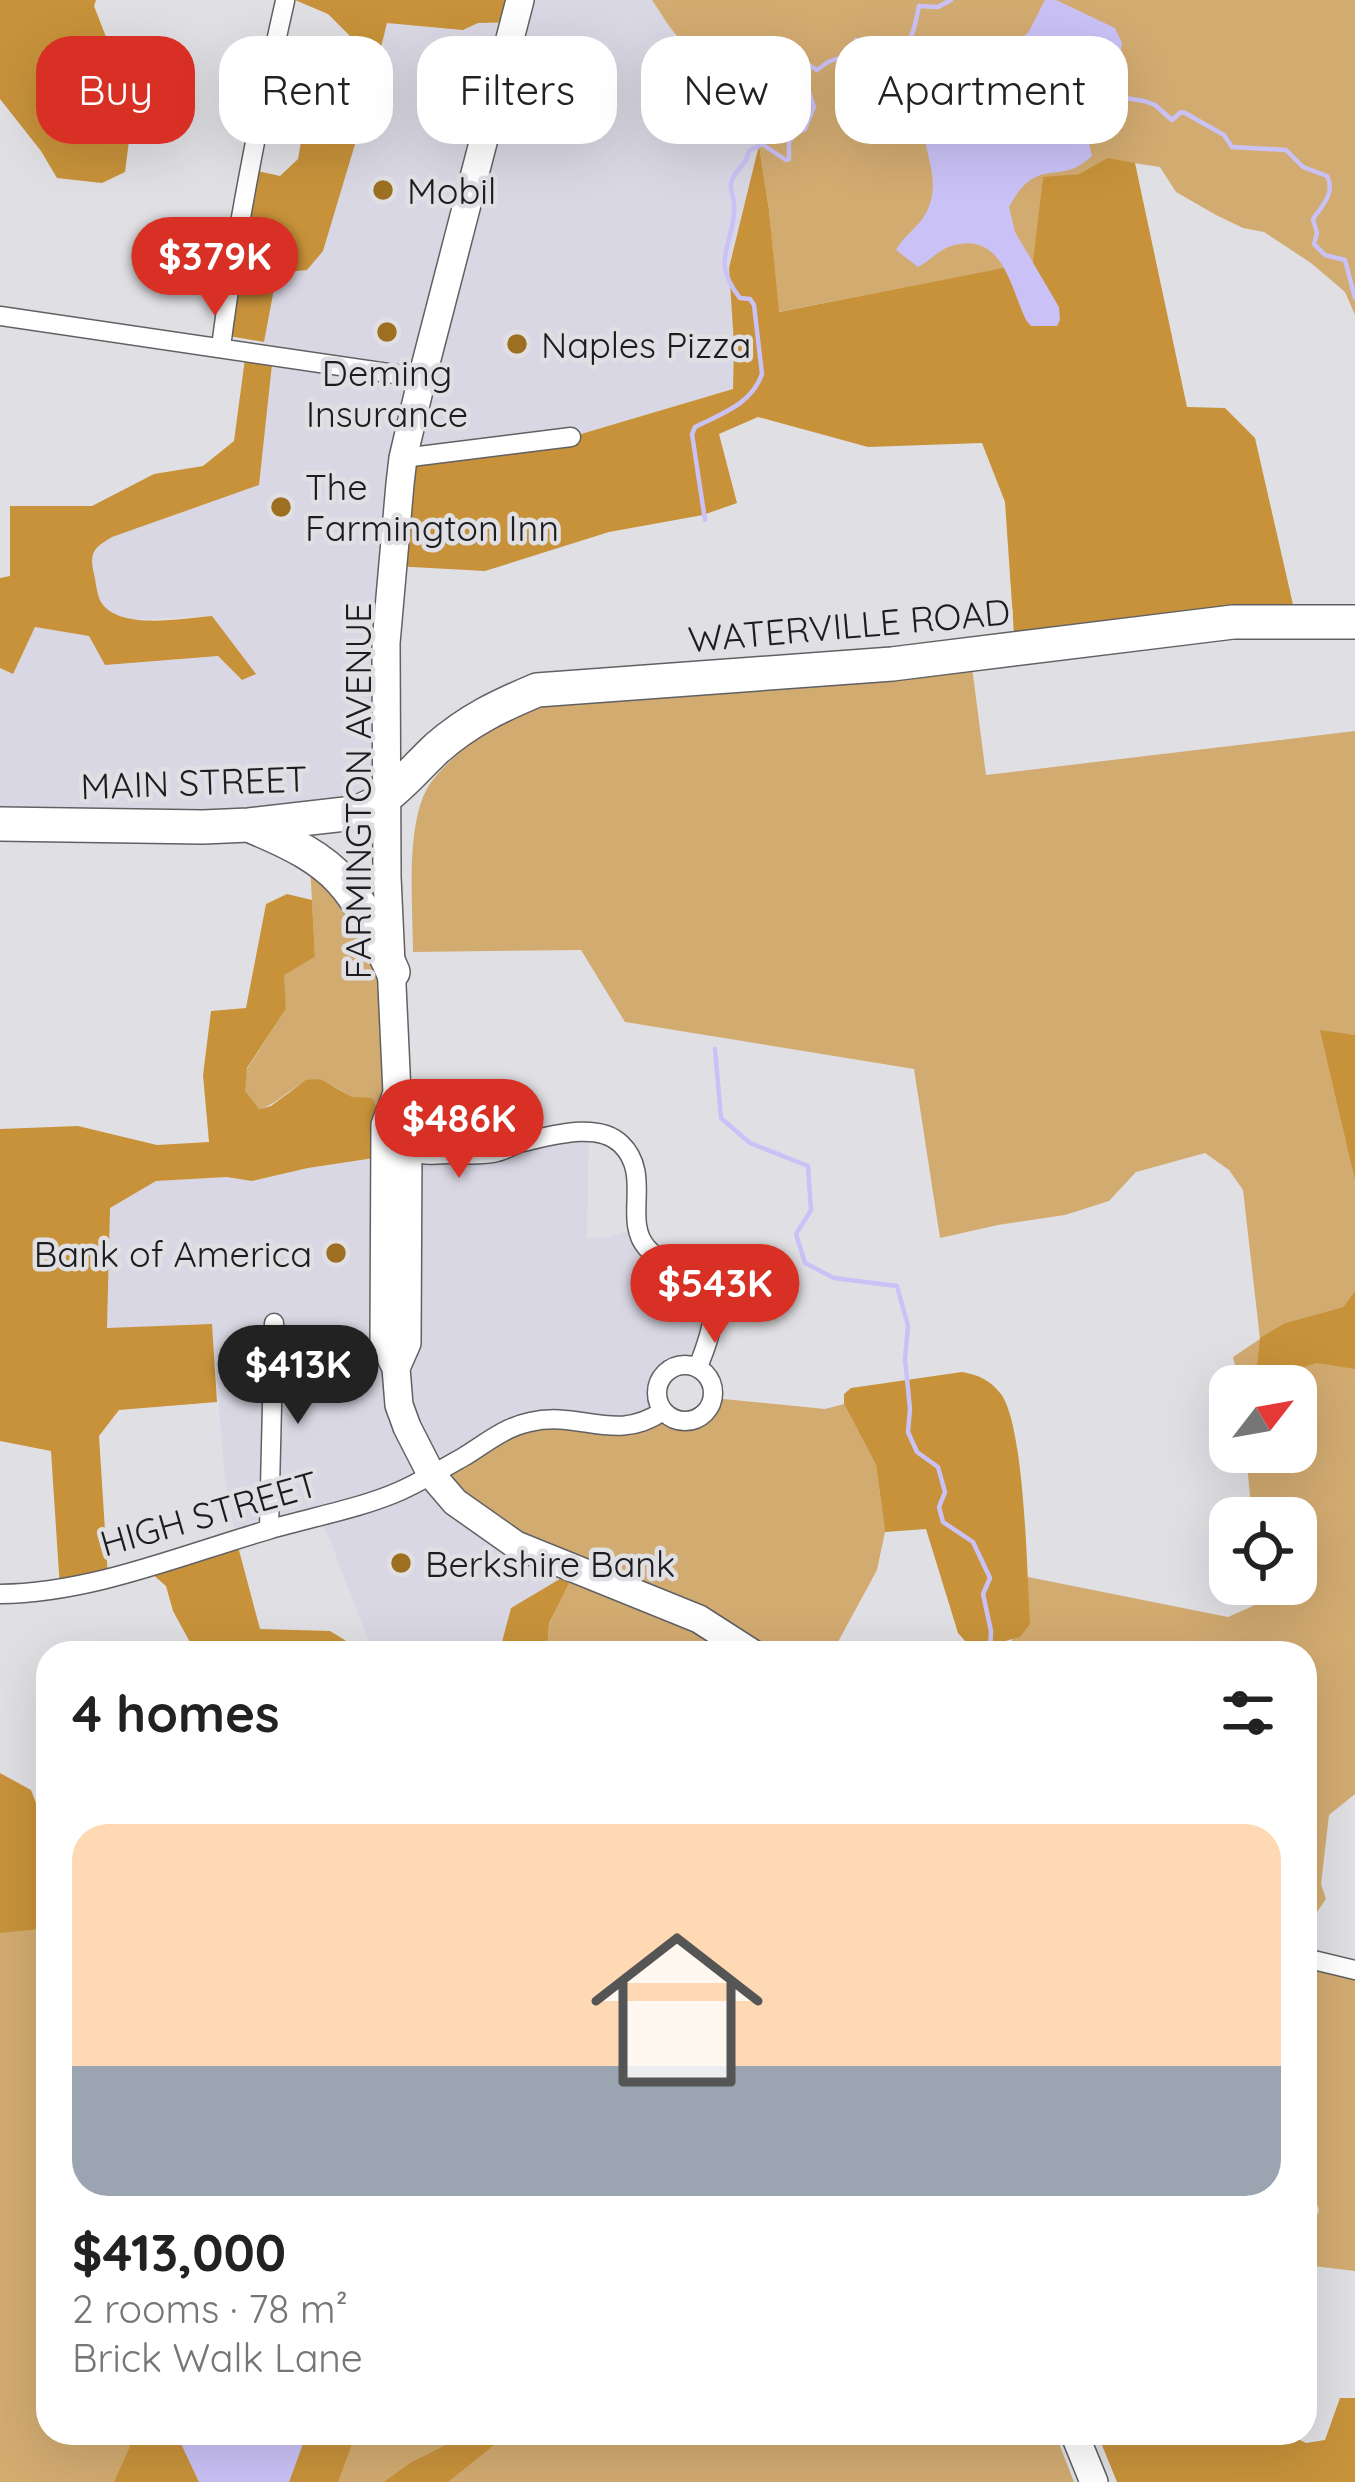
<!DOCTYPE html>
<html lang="en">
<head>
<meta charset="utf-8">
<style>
  :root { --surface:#fff; --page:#f6f6f6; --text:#222; --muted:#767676; --line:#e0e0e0; --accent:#d93025 }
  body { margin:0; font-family:Quicksand,sans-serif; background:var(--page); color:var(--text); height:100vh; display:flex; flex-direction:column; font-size:45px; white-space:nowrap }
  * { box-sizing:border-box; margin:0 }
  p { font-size:39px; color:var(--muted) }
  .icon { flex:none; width:66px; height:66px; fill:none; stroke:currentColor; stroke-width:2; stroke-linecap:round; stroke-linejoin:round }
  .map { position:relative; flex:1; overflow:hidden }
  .panel { position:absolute; left:36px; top:1641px; width:1281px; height:804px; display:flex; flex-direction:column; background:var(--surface); border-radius:36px; box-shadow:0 12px 48px #0002 }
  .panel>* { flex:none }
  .guide { position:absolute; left:36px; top:36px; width:1284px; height:108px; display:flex; gap:24px }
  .needle { width:78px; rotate:59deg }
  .tools { position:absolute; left:1209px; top:1365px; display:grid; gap:24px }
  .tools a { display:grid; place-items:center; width:108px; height:108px; border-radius:24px; background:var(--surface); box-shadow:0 12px 48px #0002; font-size:60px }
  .price { position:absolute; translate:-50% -102px; padding:0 27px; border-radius:42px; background:var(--accent); color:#fff; font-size:39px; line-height:78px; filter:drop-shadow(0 3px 6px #0008) }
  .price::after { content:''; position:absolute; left:50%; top:72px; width:36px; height:27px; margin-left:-18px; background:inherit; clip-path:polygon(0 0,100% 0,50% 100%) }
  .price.active { background:#222; color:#fff }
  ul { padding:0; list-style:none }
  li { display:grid; align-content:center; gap:24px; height:636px; padding:0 36px }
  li+li { border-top:3px solid var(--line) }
  li span { display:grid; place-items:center; height:372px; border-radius:36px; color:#555 }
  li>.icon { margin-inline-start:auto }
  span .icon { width:216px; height:216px; fill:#fffc; stroke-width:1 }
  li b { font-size:51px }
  h2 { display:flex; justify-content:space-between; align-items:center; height:144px; padding:0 36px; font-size:51px }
  .pill { padding:0 42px; border-radius:36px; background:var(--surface); box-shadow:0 12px 48px #0002; font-size:42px; line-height:108px }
  .pill.active { background:var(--accent); color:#fff }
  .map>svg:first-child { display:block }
  .built { fill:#d9d7e3 }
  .green { fill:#d2ab71 }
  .forest { fill:#c7923a }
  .water { fill:#cac2f6 }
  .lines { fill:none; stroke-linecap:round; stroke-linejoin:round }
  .stream { stroke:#cac2f6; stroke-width:4.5 }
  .street-casing { stroke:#616164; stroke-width:21 }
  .primary-casing { stroke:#616164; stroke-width:30 }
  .highway-casing { stroke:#616164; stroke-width:36 }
  .street { stroke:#fff; stroke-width:18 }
  .primary { stroke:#fff; stroke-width:27 }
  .highway { stroke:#fff; stroke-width:33 }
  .poi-dot { fill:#9d6f20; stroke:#e0e0e4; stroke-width:4.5 }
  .labels { text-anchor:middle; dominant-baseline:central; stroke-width:9; stroke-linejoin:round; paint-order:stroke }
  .poi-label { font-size:36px; fill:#1d1c1e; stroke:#e0e0e4; text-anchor:start }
  .street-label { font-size:36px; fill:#1d1c1e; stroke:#e0e0e4 }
</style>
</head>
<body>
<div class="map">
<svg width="1355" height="2482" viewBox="0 0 1355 2482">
  <rect width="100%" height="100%" fill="#e0e0e4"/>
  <path class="built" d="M 520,0 L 652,0 L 667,23 L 759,145 L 729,268 L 734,344 L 734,389 L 571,437 L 403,458 L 386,798 L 370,808 L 0,824 L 0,668 L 13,674 L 35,627 L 89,636 L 106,665 L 218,656 L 242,680 L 255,674 L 211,616 L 127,620 L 111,614 L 99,600 L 90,558 L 94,547 L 112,537 L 259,485 L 272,355 L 264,342 L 277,273 L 307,270 L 367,104 L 387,22 L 463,30 L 478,23 L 514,22 Z
    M 589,1132 L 587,1237 L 606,1238 L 637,1228 L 643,1244 L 688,1270 L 714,1306 L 698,1367 L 679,1365 L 663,1375 L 657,1393 L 663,1411 L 575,1570 L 511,1608 L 499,1653 L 373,1653 L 328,1535 L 315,1517 L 236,1539 L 225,1480 L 212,1325 L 107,1329 L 110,1208 L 156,1181 L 227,1177 L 252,1181 L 308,1168 L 374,1158 L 408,1143 L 518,1143 Z"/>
  <path class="green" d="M 652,0 L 1355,0 L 1355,315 L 1345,292 L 1311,263 L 1264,232 L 1243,228 L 1216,215 L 1176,192 L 1160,167 L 1108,159 L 1079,174 L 1043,178 L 1034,262 L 778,312 L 769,210 L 759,145 L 667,23 Z
    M 972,667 L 986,775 L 1355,731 L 1355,1035 L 1321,1031 L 1355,1181 L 1355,1291 L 1343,1307 L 1285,1323 L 1355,1313 L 1355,1794 L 1329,1815 L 1321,1884 L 1326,1899 L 1310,1922 L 1309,1958 L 1355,1970 L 1355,2271 L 1305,2265 L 1305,2238 L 1319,2211 L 1311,2182 L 1305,2178 L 1305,1653 L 1009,1653 L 1028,1577 L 1228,1617 L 1255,1605 L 1258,1584 L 1296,1584 L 1296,1518 L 1252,1518 L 1246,1452 L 1296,1452 L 1296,1386 L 1240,1386 L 1233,1357 L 1260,1339 L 1243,1190 L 1229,1170 L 1205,1153 L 1136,1172 L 1109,1201 L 1065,1215 L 998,1225 L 940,1238 L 914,1069 L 625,1022 L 581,950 L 413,952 C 413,908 405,825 428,787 C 440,766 496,718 519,710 C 533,704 549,702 564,698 Z
    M 310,864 L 393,972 L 385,1125 C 366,1109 326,1069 301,1084 C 286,1092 276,1105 259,1109 L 244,1091 L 247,1069 L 286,1009 L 283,975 L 315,957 Z
    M 713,1398 L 825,1409 L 844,1404 L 876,1465 L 885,1532 L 877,1570 L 832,1653 L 547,1653 L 549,1625 L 574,1569 L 431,1474 L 506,1430 L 604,1425 L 663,1411 C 683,1428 704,1422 713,1398 Z
    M 48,1918 L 48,2433 L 1055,2433 L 1074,2482 L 0,2482 L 0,1925 Z"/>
  <path class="forest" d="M 0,0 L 96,0 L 94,6 L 122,78 L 131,125 L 125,172 L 102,183 L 57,178 L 41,151 L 0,99 Z
    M 295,0 L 520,0 L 515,22 L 478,23 L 463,30 L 387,23 L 367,104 L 323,251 L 307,270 L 277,273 L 264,342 L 223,335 L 249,169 L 280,176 L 298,159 L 307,106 L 321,110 L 351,37 L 328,14 Z
    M 759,145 L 769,210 L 779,312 L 1033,262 L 1043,177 L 1079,174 L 1108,158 L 1135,163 L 1187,407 L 1225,408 L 1255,438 L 1297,622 L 1015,649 L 1005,502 L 982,443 L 868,447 L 758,417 L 719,434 L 737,503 L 703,515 L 609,532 L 485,571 L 393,566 L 403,458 L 571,437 L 733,389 L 734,344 L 729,268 Z
    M 246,351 L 273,355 L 259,485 L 112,537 C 93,548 89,553 94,574 C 96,583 97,595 101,602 C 119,631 182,618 212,616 L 256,674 L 242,680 L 218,656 L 105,665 L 89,636 L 35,627 L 13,674 L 0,668 L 0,578 L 10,576 L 10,506 L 92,506 L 154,474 L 203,466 L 234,441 Z
    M 287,894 L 312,900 L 315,957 L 284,975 L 286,1009 L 247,1068 L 245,1091 L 259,1109 L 271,1106 L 306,1080 L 315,1079 L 322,1080 L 352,1097 L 372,1098 L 385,1125 L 374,1158 L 308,1168 L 252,1181 L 227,1177 L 156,1181 L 110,1208 L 107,1328 L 212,1324 L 217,1402 L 119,1410 L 99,1436 L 108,1578 L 60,1589 L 51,1451 L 0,1441 L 0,1129 L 78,1126 L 157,1145 L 209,1142 L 203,1075 L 211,1011 L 246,1008 L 266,904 Z
    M 1320,1030 L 1355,1035 L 1355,1181 Z
    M 1355,1291 L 1355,1369 L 1317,1363 L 1274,1375 L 1257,1367 L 1260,1338 L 1285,1323 L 1343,1307 Z
    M 962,1372 C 979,1375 990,1380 1001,1394 C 1025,1427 1027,1576 1030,1624 L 1020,1637 L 973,1650 L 958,1633 L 926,1529 L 885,1532 L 876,1465 L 844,1404 L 844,1394 L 851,1388 Z
    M 236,1539 L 260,1629 L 330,1631 L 366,1653 L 186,1653 L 191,1644 L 173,1611 L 166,1586 L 144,1567 Z
    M 575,1570 L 549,1624 L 547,1653 L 499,1653 L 511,1608 Z
    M 0,1773 L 31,1790 L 48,1834 L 48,1928 L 0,1933 Z
    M 1340,2398 L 1355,2398 L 1355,2482 L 1117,2482 L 1097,2433 L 1293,2433 L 1294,2437 L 1306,2443 L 1325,2440 Z
    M 136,2433 L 176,2433 L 199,2482 L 114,2482 Z
    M 307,2433 L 356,2433 L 338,2482 L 289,2482 Z
    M 470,2433 L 500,2433 L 504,2437 L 448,2482 L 384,2482 L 410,2463 Z"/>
  <path class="water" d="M 1045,0 L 1056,0 L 1115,28 L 1122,43 L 1121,51 C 1114,58 1102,64 1098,74 C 1089,94 1104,116 1087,135 L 1092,156 C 1059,188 1038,153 1009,207 L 1015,232 L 1059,307 L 1060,320 L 1057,326 L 1031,326 L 1026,320 C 1010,286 1002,230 951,246 C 939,250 929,261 918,267 L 896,250 C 903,236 918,228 926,213 C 943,180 923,153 922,119 L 931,113 L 942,111 L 951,104 L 972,65 L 1006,48 L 1028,33 Z
    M 176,2433 L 307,2433 L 289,2482 L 199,2482 Z"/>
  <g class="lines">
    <path class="stream" d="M 910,73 L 927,115
      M 1094,93 L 1144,101 L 1155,105 L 1172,120 L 1181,112 L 1185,113 L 1224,135 L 1232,147 L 1286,150 L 1303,167 L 1327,176 C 1336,192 1322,206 1313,219 L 1317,233 L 1314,244 L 1325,255 L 1345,260 L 1355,298
      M 705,520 L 692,434 L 695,427 C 721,414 752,404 762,374 L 754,305 L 750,299 L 740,298 C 708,258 736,245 734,204 C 734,198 730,190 731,184 C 733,170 746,168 749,151 L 762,144 L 786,160 L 789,159 L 789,139 L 792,139 L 780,103 L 783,92 L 790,91 L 803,103 L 805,116 L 798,127 L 801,131 L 805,129 L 814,107 L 808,89 L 793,77 L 796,64 L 804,62 L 817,70 L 828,62 L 845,56 L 856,40 L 873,49 L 874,54 L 870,57 L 872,66 L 868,70 L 872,72 L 888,61 L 892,49 C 914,48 915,23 919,6 L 938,7 L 951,0
      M 715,1049 L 721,1118 L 750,1143 L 808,1166 L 811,1210 L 796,1234 L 805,1263 L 834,1278 L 897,1286 L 908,1326 L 905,1359 L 910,1409 L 908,1432 L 917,1452 L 938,1467 L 945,1492 L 939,1507 L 943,1522 L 973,1542 L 990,1578 L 983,1594 L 991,1631 L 990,1653"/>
    <defs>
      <path id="street" d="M 0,316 L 422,378
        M 221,347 C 236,230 259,116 285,1
        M 403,458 L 571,437
        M 518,1143 L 497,1133 L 424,1132 L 408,1143 C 413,1147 417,1152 423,1154 C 430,1156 443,1154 450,1154 C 465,1154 483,1156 497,1152 C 506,1150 514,1144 523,1142 C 550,1136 598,1121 621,1144 C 653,1175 622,1220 647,1248 C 658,1261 672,1264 687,1270 C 730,1287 710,1337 698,1367
        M657 1393a28 28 0 1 1 56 0a28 28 0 1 1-56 0Z
        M 269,1529 L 274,1323
        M 0,1594 C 92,1593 181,1555 268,1530 C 311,1517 359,1509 400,1491 C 422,1481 444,1468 465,1456 C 486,1443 505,1427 530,1422 C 580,1410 615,1444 663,1411
        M 1305,1958 L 1355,1970"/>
      <path id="primary" d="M 397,1093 L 385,1125 L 384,1344 L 396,1368 L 399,1405 L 407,1427 L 431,1474 L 455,1502 L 516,1545 L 699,1619 L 752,1653
        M 396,1368 L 407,1343 L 408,1143 L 406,1114 L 397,1093 L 387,877 L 386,643 L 400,484 L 403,458 L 422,378 L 520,0
        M 1074,2433 L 1094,2482"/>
      <path id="highway" d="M 0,824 L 203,827 L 249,825 L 354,813 C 390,802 410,773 437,748 C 469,720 499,706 537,690 L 892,664 L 1233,622 L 1355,622
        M 251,826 C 341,863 354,885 393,972"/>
    </defs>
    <use href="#street" class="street-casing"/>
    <use href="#primary" class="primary-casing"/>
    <use href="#highway" class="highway-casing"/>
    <use href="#street" class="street"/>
    <use href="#primary" class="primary"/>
    <use href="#highway" class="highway"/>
  </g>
  <g class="poi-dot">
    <circle cx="383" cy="190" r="12"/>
    <circle cx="387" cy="332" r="12"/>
    <circle cx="517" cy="344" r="12"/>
    <circle cx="281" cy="507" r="12"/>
    <circle cx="336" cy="1253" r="12"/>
    <circle cx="401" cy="1563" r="12"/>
  </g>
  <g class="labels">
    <g class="poi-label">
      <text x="407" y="190">Mobil</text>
      <text x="541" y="344">Naples Pizza</text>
      <text x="387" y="372" text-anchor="middle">Deming<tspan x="387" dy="41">Insurance</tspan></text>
      <text x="305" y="486">The<tspan x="305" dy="41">Farmington Inn</tspan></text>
      <text x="312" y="1253" text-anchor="end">Bank of America</text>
      <text x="425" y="1563">Berkshire Bank</text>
    </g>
    <g class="street-label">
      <text transform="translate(849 625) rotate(-5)">WATERVILLE ROAD</text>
      <text transform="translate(194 782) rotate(-2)">MAIN STREET</text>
      <text transform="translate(357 791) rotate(-90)">FARMINGTON AVENUE</text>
      <text transform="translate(209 1513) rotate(-16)">HIGH STREET</text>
    </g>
  </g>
</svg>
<div class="tools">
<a><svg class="needle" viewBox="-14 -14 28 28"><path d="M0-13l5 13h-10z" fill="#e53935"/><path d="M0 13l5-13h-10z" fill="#767676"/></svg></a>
<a><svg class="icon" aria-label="locate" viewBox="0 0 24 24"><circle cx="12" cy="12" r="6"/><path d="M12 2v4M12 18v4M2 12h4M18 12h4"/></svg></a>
</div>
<b class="price" style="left:215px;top:319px">$379K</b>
<b class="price" style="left:459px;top:1181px">$486K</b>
<b class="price" style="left:715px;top:1346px">$543K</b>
<b class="price active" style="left:298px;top:1427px">$413K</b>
<div class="guide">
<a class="pill active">Buy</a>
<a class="pill">Rent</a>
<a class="pill">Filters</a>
<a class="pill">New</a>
<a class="pill">Apartment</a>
</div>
<section class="panel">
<h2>4 homes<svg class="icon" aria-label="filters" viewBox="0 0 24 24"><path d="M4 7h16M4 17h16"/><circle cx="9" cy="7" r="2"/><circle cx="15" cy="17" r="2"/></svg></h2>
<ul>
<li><span style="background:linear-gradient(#ffd9b3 65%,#9aa5b1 0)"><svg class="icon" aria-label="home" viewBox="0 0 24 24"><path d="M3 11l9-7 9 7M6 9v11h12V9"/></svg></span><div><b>$413,000</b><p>2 rooms · 78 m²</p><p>Brick Walk Lane</p></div></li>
</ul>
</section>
</div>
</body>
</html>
